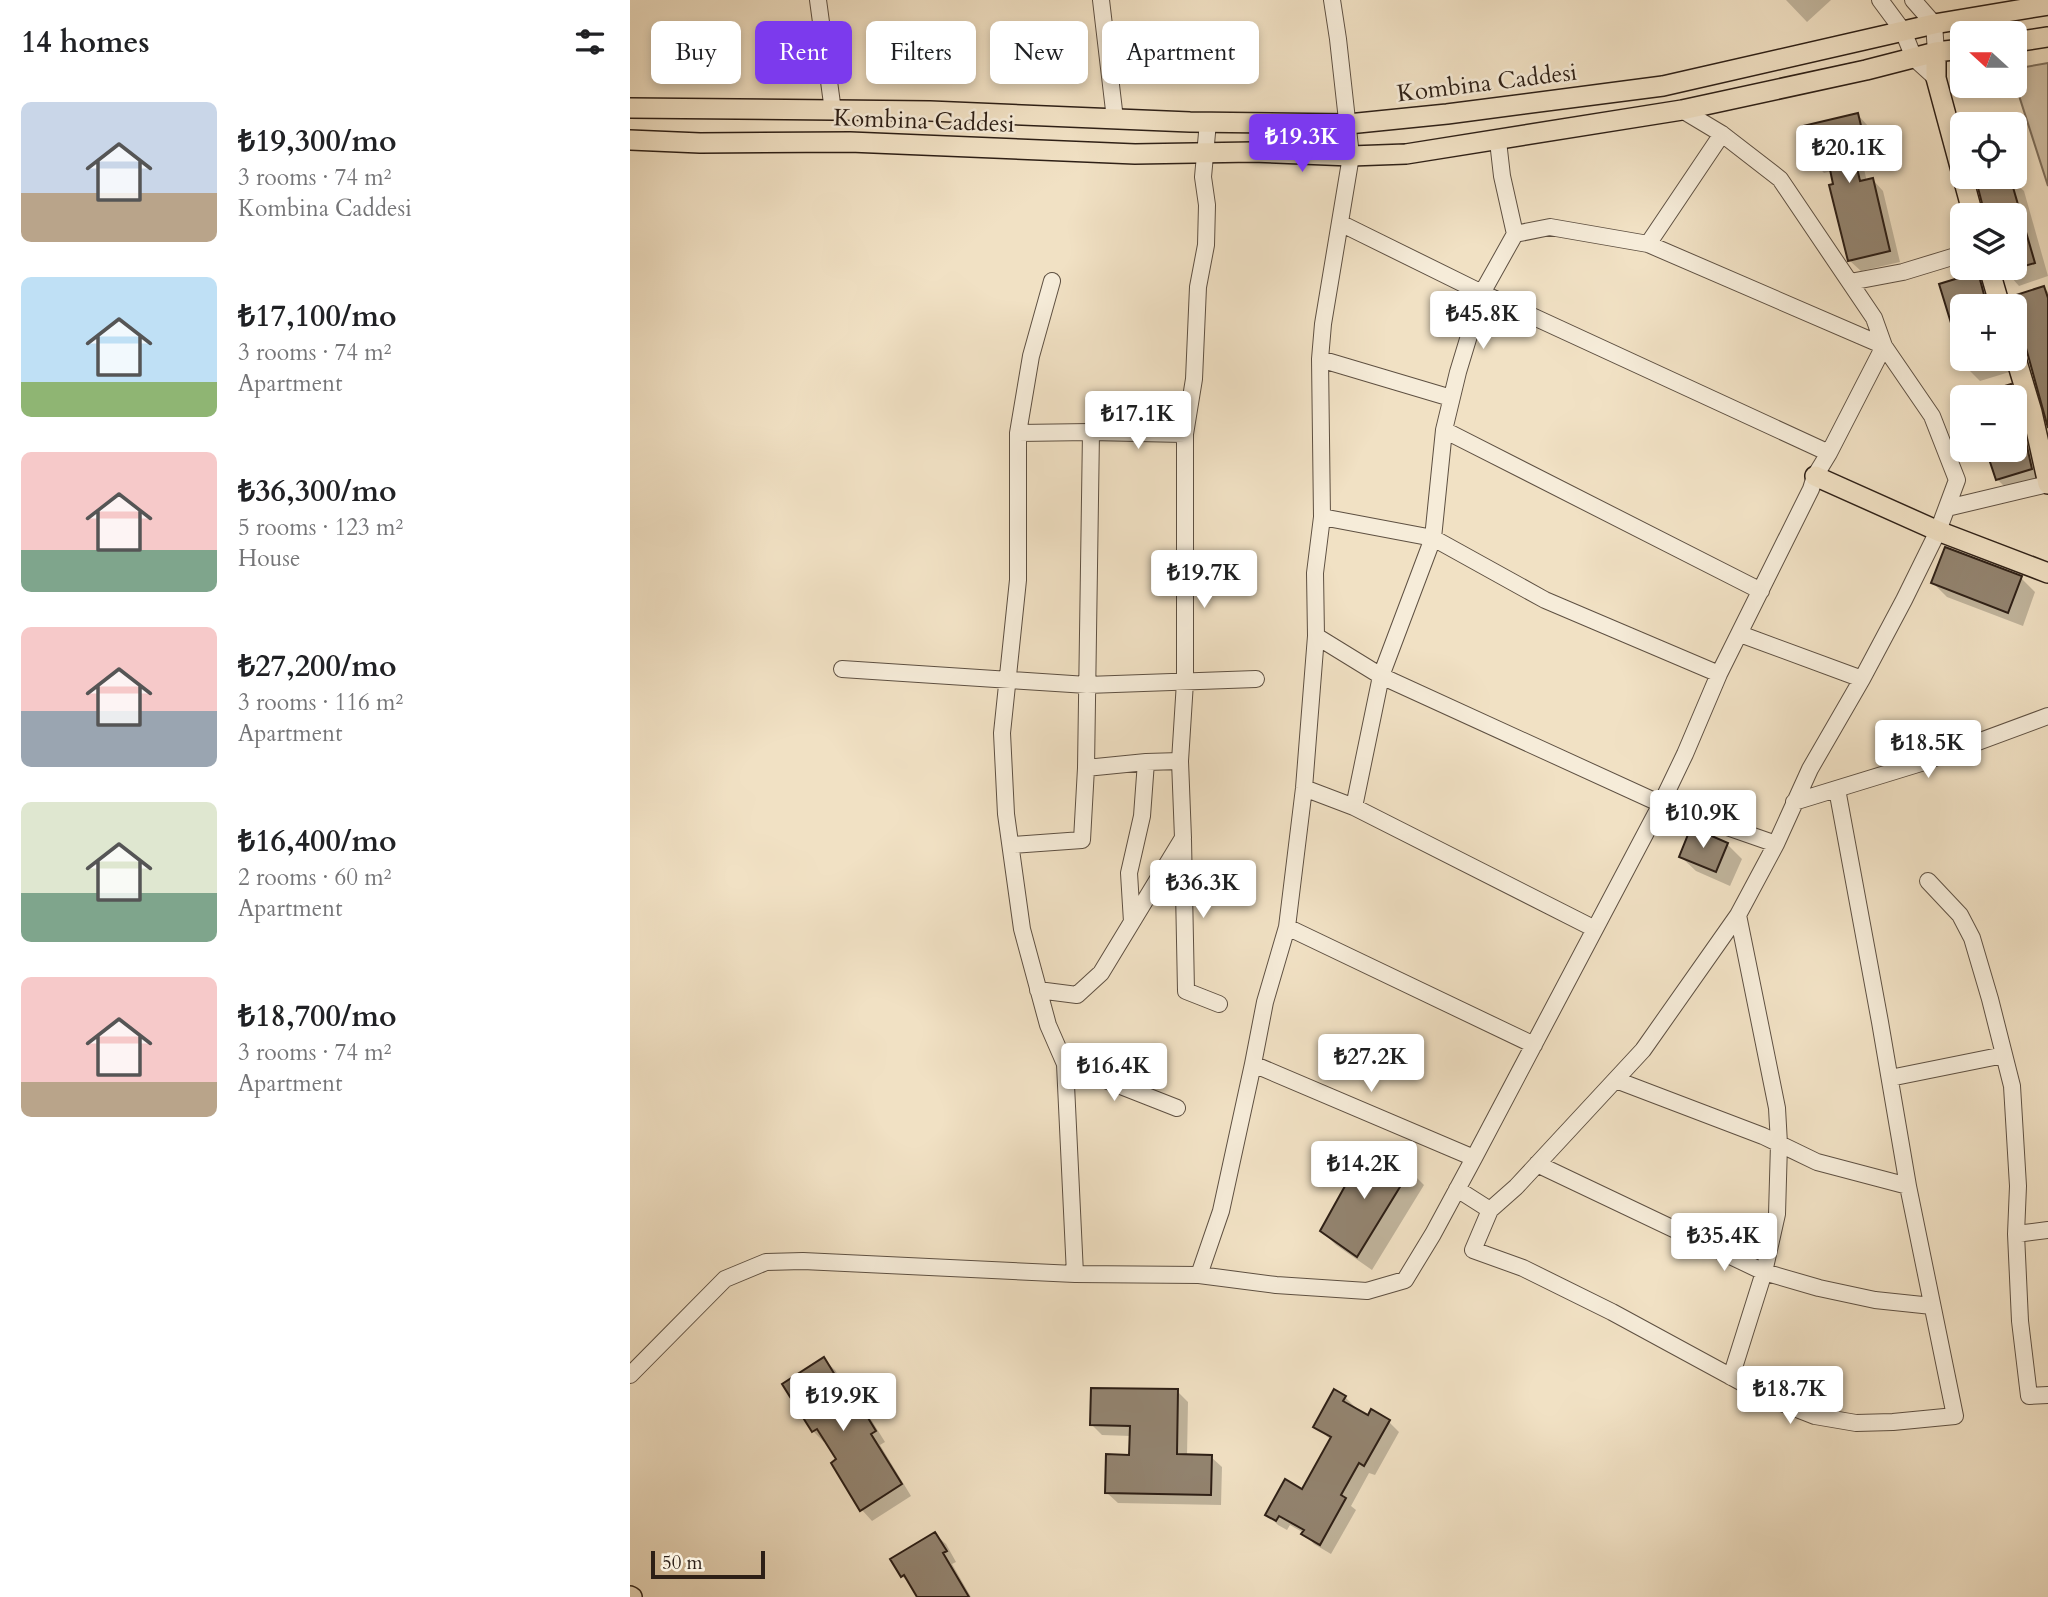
<!DOCTYPE html>
<html lang="en">
<head>
<meta charset="utf-8">
<style>
  :root { --surface:#fff; --page:#f2f2f2; --text:#202124; --muted:#757577; --accent:#7c3aed }
  body { margin:0; font-family:Cardo,serif; background:var(--page); color:var(--text); height:100vh; display:flex; flex-direction:column; font-size:26px; white-space:nowrap }
  * { box-sizing:border-box; margin:0 }
  p { font-size:23px; color:var(--muted) }
  .icon { flex:none; width:38px; height:38px; fill:none; stroke:currentColor; stroke-width:2; stroke-linecap:round; stroke-linejoin:round }
  .map { position:relative; flex:1; overflow:hidden }
  .sheet { display:flex; flex-direction:column; background:var(--surface); width:630px }
  .sheet>* { flex:none }
  .guide { position:absolute; left:21px; top:21px; width:665px; height:63px; display:flex; gap:14px }
  .needle { width:46px; rotate:291deg }
  .buttons { position:absolute; left:1320px; top:21px; display:grid; gap:14px }
  .buttons a { display:grid; place-items:center; width:77px; height:77px; border-radius:10px; background:var(--surface); box-shadow:0 4px 10px #0003; font-size:35px }
  .scale { position:absolute; left:21px; bottom:18px; width:114px; box-sizing:border-box; padding-left:7px; border:4px solid #2d1f16; border-top:0; font-size:19px; line-height:24px; white-space:nowrap; color:#2d1f16; -webkit-text-stroke:5px #f6ecd9; paint-order:stroke }
  .price { position:absolute; translate:-50% -60px; padding:0 16px; border-radius:7px; background:#fff; color:#222; font-size:23px; line-height:46px; filter:drop-shadow(0 2px 4px #0008) }
  .price::after { content:''; position:absolute; left:50%; top:42px; width:21px; height:16px; margin-left:-10px; background:inherit; clip-path:polygon(0 0,100% 0,50% 100%) }
  .price.active { background:var(--accent); color:#fff }
  ul { padding:0; list-style:none }
  li { display:flex; align-items:center; gap:21px; height:175px; padding:0 21px }
  li span { display:grid; place-items:center; flex:none; width:196px; height:140px; border-radius:10px; color:#555 }
  li>.icon { margin-inline-start:auto }
  span .icon { width:84px; height:84px; fill:#fffc; stroke-width:1 }
  li b { font-size:30px }
  h2 { display:flex; justify-content:space-between; align-items:center; height:84px; padding:0 21px; font-size:30px }
  .chip { padding:0 24px; border-radius:10px; background:var(--surface); box-shadow:0 4px 10px #0003; font-size:24px; line-height:63px }
  .chip.active { background:var(--accent); color:#fff }
  main { display:flex; flex:1; min-height:0 }
  .map>svg:first-child { display:block }
  .park { fill:#d0c0a6; stroke:#7e705e; stroke-width:2 }
  .shadow { fill:#0003 }
  .building { fill:#938470; stroke:#2d1f16; stroke-width:2 }
  .lines { fill:none; stroke-linecap:round; stroke-linejoin:round }
  .minor-casing { stroke:#5e5042; stroke-width:18 }
  .major-casing { stroke:#2d1f16; stroke-width:22 }
  .minor { stroke:#f6ecd9; stroke-width:16 }
  .major { stroke:#f1e1c4; stroke-width:19 }
  .labels { text-anchor:middle; dominant-baseline:central; stroke-width:5; stroke-linejoin:round; paint-order:stroke }
  .street-label { font-size:24px; fill:#2d1f16; stroke:#f6ecd9 }
</style>
</head>
<body>
<main>
<section class="sheet">
<h2>14 homes<svg class="icon" aria-label="filters" viewBox="0 0 24 24"><path d="M4 7h16M4 17h16"/><circle cx="9" cy="7" r="2"/><circle cx="15" cy="17" r="2"/></svg></h2>
<ul>
<li><span style="background:linear-gradient(#c9d6e8 65%,#b9a48a 0)"><svg class="icon" aria-label="home" viewBox="0 0 24 24"><path d="M3 11l9-7 9 7M6 9v11h12V9"/></svg></span><div><b>₺19,300/mo</b><p>3 rooms · 74 m²</p><p>Kombina Caddesi</p></div></li>
<li><span style="background:linear-gradient(#bfe0f5 75%,#8fb573 0)"><svg class="icon" aria-label="home" viewBox="0 0 24 24"><path d="M3 11l9-7 9 7M6 9v11h12V9"/></svg></span><div><b>₺17,100/mo</b><p>3 rooms · 74 m²</p><p>Apartment</p></div></li>
<li><span style="background:linear-gradient(#f6c9c9 70%,#7fa58c 0)"><svg class="icon" aria-label="home" viewBox="0 0 24 24"><path d="M3 11l9-7 9 7M6 9v11h12V9"/></svg></span><div><b>₺36,300/mo</b><p>5 rooms · 123 m²</p><p>House</p></div></li>
<li><span style="background:linear-gradient(#f6c9c9 60%,#9aa5b1 0)"><svg class="icon" aria-label="home" viewBox="0 0 24 24"><path d="M3 11l9-7 9 7M6 9v11h12V9"/></svg></span><div><b>₺27,200/mo</b><p>3 rooms · 116 m²</p><p>Apartment</p></div></li>
<li><span style="background:linear-gradient(#dfe7d0 65%,#7fa58c 0)"><svg class="icon" aria-label="home" viewBox="0 0 24 24"><path d="M3 11l9-7 9 7M6 9v11h12V9"/></svg></span><div><b>₺16,400/mo</b><p>2 rooms · 60 m²</p><p>Apartment</p></div></li>
<li><span style="background:linear-gradient(#f6c9c9 75%,#b9a48a 0)"><svg class="icon" aria-label="home" viewBox="0 0 24 24"><path d="M3 11l9-7 9 7M6 9v11h12V9"/></svg></span><div><b>₺18,700/mo</b><p>3 rooms · 74 m²</p><p>Apartment</p></div></li>
</ul>
</section>
<div class="map">
<svg width="1418" height="1597" viewBox="0 0 1418 1597">
  <rect width="100%" height="100%" fill="#f1e1c4"/>
  <filter id="stains"><feTurbulence type="fractalNoise" baseFrequency=".00286" numOctaves="4"/><feColorMatrix values="0 0 0 0 .2 0 0 0 0 .09 0 0 0 0 .02 0 0 0 .5 -.17"/></filter>
  <radialGradient id="worn" r=".72"><stop offset=".6" stop-color="#630" stop-opacity="0"/><stop offset="1" stop-color="#630" stop-opacity=".3"/></radialGradient>
  <path class="park" d="M 1418,63 L 1418,186 L 1384,80 L 1384,69 Z"/>
  <path class="shadow" d="M 1156,0 L 1201,0 L 1177,22 Z
    M 1228,115 L 1238,126 L 1246,157 L 1232,160 L 1237,182 L 1243,180 L 1253,191 L 1270,262 L 1231,271 L 1220,261 L 1202,186 L 1205,185 L 1202,171 L 1194,173 L 1184,162 Z
    M 1379,177 L 1394,191 L 1418,276 L 1389,286 L 1373,268 L 1384,268 L 1384,215 L 1356,215 L 1349,185 Z
    M 1347,274 L 1361,289 L 1366,306 L 1332,306 L 1332,353 L 1311,286 Z
    M 1414,288 L 1418,292 L 1418,419 L 1398,354 L 1395,354 L 1386,370 L 1350,381 L 1336,367 L 1334,359 L 1384,359 L 1384,306 L 1382,298 Z
    M 1380,386 L 1395,401 L 1416,483 L 1382,494 L 1367,479 L 1358,450 L 1384,450 L 1384,397 L 1345,397 Z
    M 1391,578 L 1405,592 L 1393,626 L 1317,597 L 1303,583 Z
    M 1097,844 L 1112,859 L 1100,886 L 1066,871 L 1051,857 Z
    M 780,1171 L 794,1185 L 742,1270 L 706,1245 L 692,1231 Z
    M 194,1360 L 205,1370 L 230,1411 L 232,1410 L 242,1421 L 255,1442 L 250,1445 L 281,1496 L 242,1521 L 232,1510 L 203,1463 L 208,1460 L 196,1440 L 194,1442 L 183,1431 Z
    M 547,1391 L 558,1402 L 557,1456 L 581,1457 L 592,1467 L 591,1505 L 488,1503 L 477,1493 L 501,1457 L 501,1436 L 472,1435 L 462,1425 Z
    M 715,1397 L 726,1408 L 724,1410 L 738,1417 L 758,1421 L 769,1432 L 745,1475 L 739,1473 L 721,1506 L 726,1510 L 701,1554 L 684,1544 L 674,1533 L 660,1525 L 657,1530 L 648,1525 L 637,1514 L 673,1492 L 701,1440 L 686,1427 Z
    M 305,1534 L 316,1544 L 326,1562 L 322,1564 L 341,1597 L 289,1597 L 283,1587 L 272,1576 Z"/>
  <path class="building" d="M 1228,113 L 1236,147 L 1223,150 L 1230,181 L 1243,178 L 1260,251 L 1218,261 L 1199,185 L 1203,184 L 1198,160 L 1182,163 L 1173,126 Z
    M 1373,177 L 1380,177 L 1405,263 L 1384,269 L 1384,215 L 1355,215 L 1347,184 Z
    M 1348,272 L 1357,306 L 1332,306 L 1332,349 L 1329,349 L 1309,284 Z
    M 1414,286 L 1418,298 L 1418,428 L 1396,348 L 1388,341 L 1384,329 L 1384,306 L 1382,306 L 1380,297 Z
    M 1381,384 L 1390,415 L 1402,469 L 1366,480 L 1356,450 L 1384,450 L 1384,397 L 1349,397 L 1349,394 Z
    M 1315,547 L 1392,576 L 1378,613 L 1301,583 Z
    M 1061,827 L 1098,843 L 1086,872 L 1049,857 Z
    M 735,1150 L 781,1169 L 727,1257 L 690,1231 Z
    M 194,1357 L 227,1411 L 232,1408 L 246,1431 L 241,1434 L 272,1484 L 230,1511 L 201,1463 L 206,1459 L 187,1429 L 182,1432 L 152,1384 Z
    M 461,1388 L 548,1389 L 547,1454 L 582,1455 L 581,1495 L 475,1493 L 476,1454 L 499,1455 L 500,1426 L 460,1425 Z
    M 704,1389 L 716,1396 L 713,1401 L 738,1415 L 741,1409 L 760,1420 L 734,1466 L 729,1463 L 711,1495 L 716,1498 L 690,1545 L 671,1534 L 674,1530 L 649,1516 L 646,1521 L 635,1515 L 655,1479 L 672,1489 L 701,1437 L 683,1427 Z
    M 305,1532 L 317,1551 L 313,1553 L 339,1597 L 287,1597 L 274,1575 L 271,1577 L 260,1559 Z"/>
  <g class="lines">
    <defs>
      <path id="minor" d="M 188,0 L 203,111
        M 471,0 L 485,119
        M 1250,0 L 1273,31 L 1284,58 L 1306,78
        M 1283,0 L 1304,24 L 1306,52
        M 868,141 L 872,176 L 885,234
        M 710,223 L 852,293 L 1199,453
        M 1018,244 L 1092,134
        M 1220,282 L 1273,272 L 1332,254
        M 690,359 L 821,398
        M 814,430 L 1131,591
        M 461,432 L 555,434
        M 388,433 L 401,356 L 422,281
        M 1317,508 L 1418,484
        M 692,517 L 803,538 L 751,676 L 724,807
        M 1110,634 L 1232,679
        M 686,636 L 751,676 L 1031,804 L 1146,844
        M 212,669 L 457,685 L 626,679
        M 1089,674 L 915,600 L 803,538 L 814,430 L 828,372 L 852,293 L 885,234 L 920,227 L 1018,244 L 1254,346 L 1302,416 L 1327,480 L 1308,531 L 1274,600 L 1232,679 L 1180,769 L 1146,844 L 1108,915
        M 456,768 L 516,762 L 550,761
        M 674,788 L 724,807 L 965,929
        M 1164,802 L 1291,763 L 1418,716
        M 553,840 L 556,991 L 589,1004
        M 381,845 L 452,840 L 456,768 L 461,432 L 388,433 L 388,580 L 372,733 L 376,814 L 392,929 L 418,1025 L 435,1064 L 445,1274
        M 1298,881 L 1330,915 L 1342,938 L 1360,999 L 1382,1086 L 1388,1186 L 1386,1234 L 1390,1321 L 1399,1396 L 1418,1395
        M 502,922 L 499,873 L 512,816 L 516,762
        M 657,927 L 904,1045
        M 408,990 L 447,995 L 471,973 L 553,838 L 550,761 L 555,682 L 555,434 L 564,379 L 568,287 L 576,245 L 577,205 L 573,177 L 578,122
        M 435,1064 L 547,1108
        M 623,1064 L 844,1158
        M 1260,1078 L 1374,1055
        M 986,1080 L 1133,1136 L 1187,1162 L 1278,1186
        M 907,1164 L 1134,1272 L 1189,1288 L 1245,1300 L 1302,1306
        M 827,1189 L 860,1210 L 886,1187 L 1013,1050 L 1108,915 L 1147,1108 L 1149,1144 L 1147,1214 L 1134,1272 L 1101,1377
        M 860,1210 L 843,1250 L 893,1268 L 982,1312 L 1144,1400 L 1185,1416 L 1226,1423 L 1263,1422 L 1325,1416 L 1278,1186 L 1250,1022 L 1207,789
        M 1386,1234 L 1418,1230
        M 569,1275 L 646,1285 L 737,1291 L 775,1280 L 803,1234 L 844,1158 L 1031,804 L 1055,754 L 1089,674 L 1181,489 L 1185,476 L 1199,453 L 1254,346 L 1244,318 L 1150,179 L 1092,134 L 1052,110
        M 0,1375 L 95,1279 L 136,1262 L 173,1261 L 445,1274 L 569,1275 L 591,1211 L 623,1064 L 635,1002 L 657,927 L 674,788 L 686,636 L 685,573 L 692,517 L 690,359 L 693,324 L 721,156 L 708,39 L 702,0"/>
      <path id="major" d="M 1384,42 L 1418,37
        M 1306,52 L 1306,78 L 1343,215
        M 0,108 L 300,111 L 560,122 L 718,124 L 817,114 L 1033,86 L 1304,24 L 1418,5
        M 0,140 L 70,143 L 220,142 L 505,154 L 623,152 L 721,156 L 776,154 L 1052,110 L 1236,70 L 1306,52 L 1332,49
        M 1359,268 L 1370,306
        M 1384,352 L 1402,412 L 1418,484
        M 1185,476 L 1308,531 L 1418,573
        M 0,1596 L 2,1597"/>
    </defs>
    <use href="#minor" class="minor-casing"/>
    <use href="#major" class="major-casing"/>
    <use href="#minor" class="minor"/>
    <use href="#major" class="major"/>
  </g>
  <g class="labels">
    <g class="street-label">
      <text transform="translate(857 83) rotate(-7)">Kombina Caddesi</text>
      <text transform="translate(294 121) rotate(2)">Kombina Caddesi</text>
    </g>
  </g>
  <rect width="100%" height="100%" filter="url(#stains)"/>
  <rect width="100%" height="100%" fill="url(#worn)"/>
</svg>
<div class="buttons">
<a><svg class="needle" viewBox="-14 -14 28 28"><path d="M0-13l5 13h-10z" fill="#e53935"/><path d="M0 13l5-13h-10z" fill="#757577"/></svg></a>
<a><svg class="icon" aria-label="locate" viewBox="0 0 24 24"><circle cx="12" cy="12" r="6"/><path d="M12 2v4M12 18v4M2 12h4M18 12h4"/></svg></a>
<a><svg class="icon" aria-label="layers" viewBox="0 0 24 24"><path d="M12 4l9 5-9 5-9-5zM3 14l9 5 9-5"/></svg></a>
<a>+</a>
<a>−</a>
</div>
<div class="scale">50 m</div>
<b class="price active" style="left:672px;top:174px">₺19.3K</b>
<b class="price" style="left:1219px;top:185px">₺20.1K</b>
<b class="price" style="left:853px;top:351px">₺45.8K</b>
<b class="price" style="left:508px;top:451px">₺17.1K</b>
<b class="price" style="left:574px;top:610px">₺19.7K</b>
<b class="price" style="left:1298px;top:780px">₺18.5K</b>
<b class="price" style="left:1073px;top:850px">₺10.9K</b>
<b class="price" style="left:573px;top:920px">₺36.3K</b>
<b class="price" style="left:741px;top:1094px">₺27.2K</b>
<b class="price" style="left:484px;top:1103px">₺16.4K</b>
<b class="price" style="left:734px;top:1201px">₺14.2K</b>
<b class="price" style="left:1094px;top:1273px">₺35.4K</b>
<b class="price" style="left:1160px;top:1426px">₺18.7K</b>
<b class="price" style="left:213px;top:1433px">₺19.9K</b>
<div class="guide">
<a class="chip">Buy</a>
<a class="chip active">Rent</a>
<a class="chip">Filters</a>
<a class="chip">New</a>
<a class="chip">Apartment</a>
</div>
</div>
</main>
</body>
</html>
